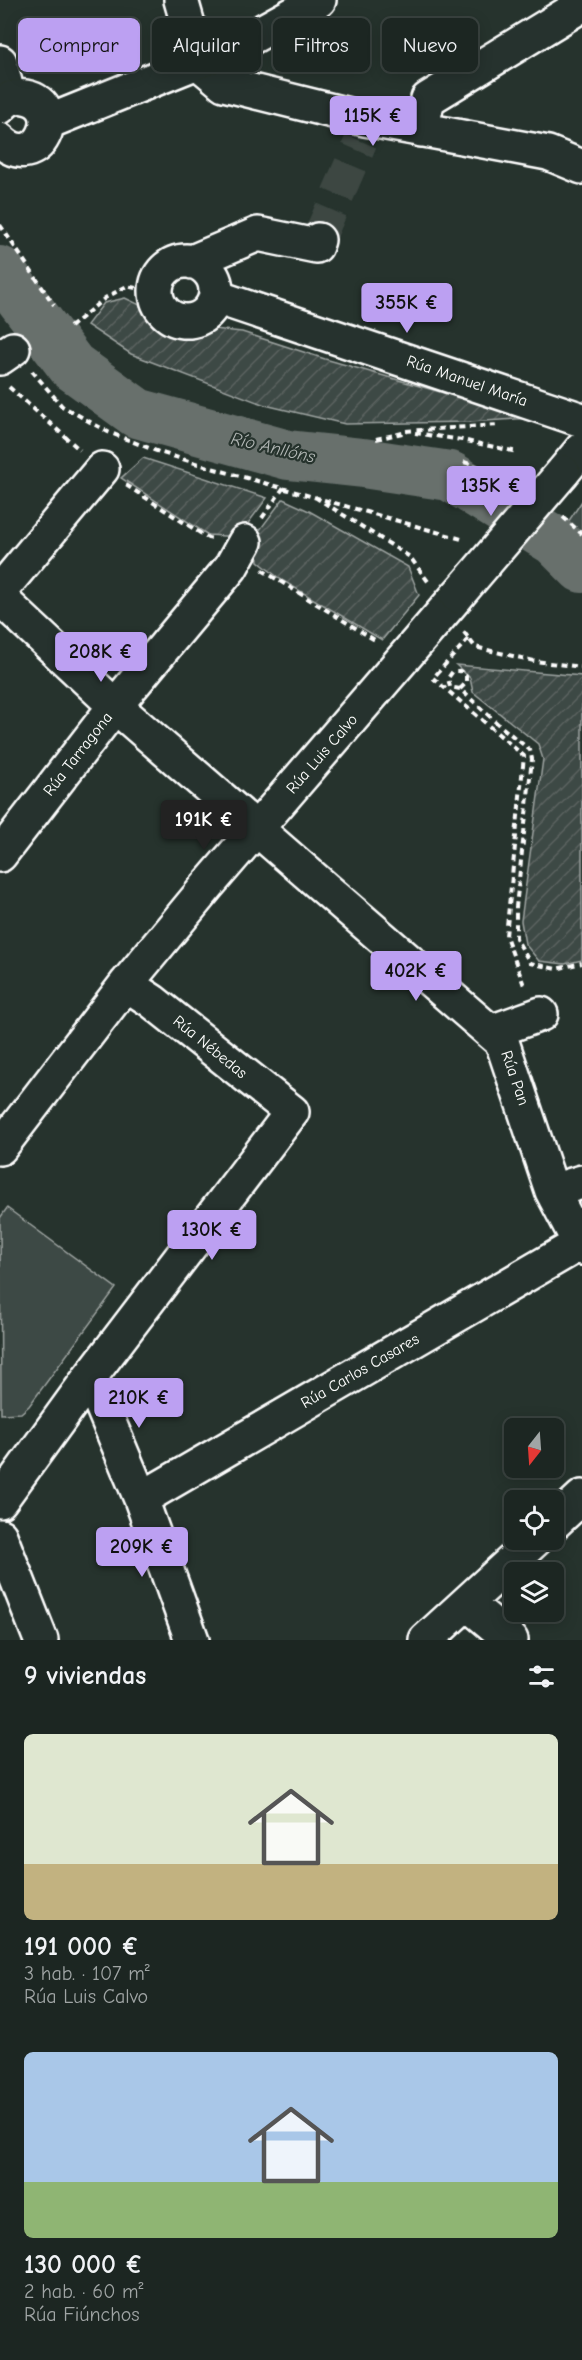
<!DOCTYPE html>
<html lang="es">
<head>
<meta charset="utf-8">
<style>
  :root { --surface:#1c2622; --page:#252e2a; --text:#f1f3f6; --muted:#a0a5a5; --line:#3a4340; --accent:#bca0f2 }
  body { margin:0; font-family:"Comic Neue",sans-serif; background:var(--page); color:var(--text); height:100vh; display:flex; flex-direction:column; font-size:22px; white-space:nowrap }
  * { box-sizing:border-box; margin:0 }
  p { font-size:20px; color:var(--muted) }
  .icon { flex:none; width:33px; height:33px; fill:none; stroke:currentColor; stroke-width:2; stroke-linecap:round; stroke-linejoin:round }
  .map { position:relative; height:1640px; overflow:hidden }
  .drawer { display:flex; flex-direction:column; background:var(--surface); flex:1 }
  .drawer>* { flex:none }
  .guide { position:absolute; left:18px; top:18px; width:546px; height:54px; display:flex; gap:12px }
  .needle { width:39px; rotate:197deg }
  .fabs { position:absolute; left:504px; top:1418px; display:grid; gap:12px }
  .fabs a { display:grid; place-items:center; width:60px; height:60px; border-radius:9px; background:var(--surface); box-shadow:0 3px 15px #0003,0 0 0 2px var(--line); font-size:30px }
  .price { position:absolute; translate:-50% -51px; padding:0 14px; border-radius:6px; background:var(--accent); color:#111; font-size:20px; line-height:39px; filter:drop-shadow(0 2px 3px #0008) }
  .price::after { content:''; position:absolute; left:50%; top:36px; width:18px; height:14px; margin-left:-9px; background:inherit; clip-path:polygon(0 0,100% 0,50% 100%) }
  .price.selected { background:#222; color:#fff }
  ul { padding:0; list-style:none }
  li { display:grid; align-content:center; gap:12px; height:318px; padding:0 24px }
  li span { display:grid; place-items:center; height:186px; border-radius:9px; color:#555 }
  li>.icon { margin-inline-start:auto }
  span .icon { width:108px; height:108px; fill:#fffc; stroke-width:1 }
  li b { font-size:26px }
  h2 { display:flex; justify-content:space-between; align-items:center; height:72px; padding:0 24px; font-size:26px }
  .pill { padding:0 21px; border-radius:9px; background:var(--surface); box-shadow:0 3px 15px #0003,0 0 0 2px var(--line); font-size:21px; line-height:54px }
  .pill.selected { background:var(--accent); color:#111 }
  .map>svg:first-child { display:block }
  .green { fill:#3e4944; stroke:#9ea4a2; stroke-width:1.5 }
  .garden { fill:url(#garden-furrows); stroke:#9ea4a2; stroke-width:1.5 }
  .lines { fill:none; stroke-linecap:round; stroke-linejoin:round }
  .river { stroke:#67706c; stroke-width:50 }
  .minor-tunnel { stroke:#3c4742; stroke-width:33; stroke-dasharray:33 16; stroke-linecap:butt }
  .minor-casing { stroke:#fff; stroke-width:38 }
  .major-casing { stroke:#fff; stroke-width:38 }
  .path { stroke:#fff; stroke-width:4; stroke-dasharray:6 4.5; stroke-linecap:butt }
  .minor { stroke:#26332d; stroke-width:33 }
  .major { stroke:#26332d; stroke-width:33 }
  .minor-bridge-casing { stroke:#fff; stroke-width:38; stroke-linecap:butt }
  .minor-bridge { stroke:#26332d; stroke-width:33 }
  .labels { text-anchor:middle; dominant-baseline:central; stroke-width:4.5; stroke-linejoin:round; paint-order:stroke }
  .street-label { font-size:16px; fill:#fff; stroke:#26332d }
  .water-label { font-size:18px; font-style:italic; fill:#b3b8b6; stroke:#26332d }
</style>
</head>
<body>
<div class="map">
<svg width="582" height="1640" viewBox="0 0 582 1640">
  <defs>
    <pattern id="garden-furrows" width="10" height="10" patternUnits="userSpaceOnUse" patternTransform="scale(1.5)"><rect width="10" height="10" fill="#3e4944"/><path d="M-1 1l2-2M0 10L10 0M9 11l2-2" fill="none" stroke="#5b6460"/></pattern>
  </defs>
  <rect width="100%" height="100%" fill="#26332d"/>
  <filter id="ink" filterUnits="userSpaceOnUse"><feTurbulence type="fractalNoise" baseFrequency=".0167" numOctaves="2"/><feDisplacementMap in="SourceGraphic" scale="12" xChannelSelector="R" yChannelSelector="G"/><feConvolveMatrix kernelMatrix="1 2 1 2 8 2 1 2 1" color-interpolation-filters="sRGB"/></filter>
  <g filter="url(#ink)">
    <path class="green" d="M 582,501 L 582,553 L 560,534 Z
      M 7,1208 L 116,1288 L 29,1406 L 21,1413 L 1,1414 L 0,1218 Z"/>
    <path class="garden" d="M 125,298 L 138,304 L 161,327 L 185,326 L 242,332 L 325,359 L 531,418 L 469,422 L 345,424 L 265,405 L 131,354 L 87,325 L 104,303 Z
      M 143,458 L 267,498 L 240,534 L 224,536 L 208,535 L 121,478 Z
      M 283,499 L 309,511 L 408,567 L 419,595 L 382,640 L 280,579 L 258,561 L 257,549 L 253,539 Z
      M 456,665 L 582,676 L 582,960 L 565,964 L 539,961 L 525,944 L 521,921 L 543,759 L 538,744 L 473,692 L 470,678 Z"/>
    <g class="lines">
      <path class="river" d="M 0,271 L 72,366 L 137,413 L 288,455 L 363,463 L 450,476 L 555,541 L 582,568"/>
      <path class="minor-tunnel" d="M 318,240 L 361,141"/>
      <defs>
        <path id="minor" d="M 181,0 L 199,63 L 224,84 L 365,119 L 548,153 L 582,167
          M 0,62 L 9,99
          M 421,130 L 428,99 L 582,5
          M156 291a30 30 0 1 1 60 0a30 30 0 1 1-60 0Z
          M 192,262 L 258,234 L 316,246 L 318,240
          M 216,297 L 582,420
          M 0,358 L 13,349
          M 563,472 L 582,449
          M 0,591 L 102,469
          M 0,598 L 115,706 L 502,1042 L 552,1191 L 582,1248
          M 0,855 L 115,706 L 231,567 L 245,542
          M 491,1032 L 541,1014
          M 0,1148 L 126,984 L 208,885 L 457,596
          M 552,1191 L 582,1182
          M 90,1377 L 141,1499 L 192,1640
          M 141,1499 L 579,1244
          M 0,1501 L 90,1377 L 292,1112 L 152,1001 L 126,984
          M 554,1523 L 582,1497
          M 0,1536 L 41,1640
          M 467,1603 L 511,1640
          M 426,1640 L 536,1539"/>
        <path id="major" d="M 0,107 C 6,99 15,95 25,97 C 70,105 38,177 0,140
          M 48,122 L 232,48 L 319,0"/>
      </defs>
      <use href="#minor" class="minor-casing"/>
      <use href="#major" class="major-casing"/>
      <path class="path" d="M 0,225 L 54,305
        M 70,327 L 105,298 L 127,286 L 157,293
        M 32,371 L 62,406 L 108,432 L 159,452 L 215,469 L 465,540
        M 9,387 L 80,450
        M 406,431 L 498,425
        M 415,433 L 462,440 L 517,452
        M 376,439 L 407,432
        M 464,462 L 517,480
        M 126,485 L 208,538 L 214,539
        M 315,497 L 410,557 L 430,584
        M 563,517 L 582,534
        M 262,518 L 284,487
        M 262,570 L 378,642
        M 464,632 L 475,647 L 534,661 L 582,667
        M 468,639 L 433,678 L 524,756 L 506,936 L 525,988
        M 460,689 L 466,683 L 466,676 L 460,671 L 453,671 L 448,678 L 450,687 L 460,689 L 499,725 L 530,750 L 532,759 L 516,907 L 516,938 L 530,963 L 556,969 L 582,963"/>
      <use href="#minor" class="minor"/>
      <use href="#major" class="major"/>
      <defs>
        <path id="minor-bridge" d="M 457,596 L 563,472"/>
      </defs>
      <use href="#minor-bridge" class="minor-bridge-casing"/>
      <use href="#minor-bridge" class="minor-bridge"/>
    </g>
  </g>
  <g class="labels">
    <g class="street-label">
      <text transform="translate(467 381) rotate(19)">Rúa Manuel María</text>
      <text transform="translate(78 754) rotate(-52)">Rúa Tarragona</text>
      <text transform="translate(322 754) rotate(-49)">Rúa Luis Calvo</text>
      <text transform="translate(210 1047) rotate(39)">Rúa Nébedas</text>
      <text transform="translate(515 1078) rotate(71)">Rúa Pan</text>
      <text transform="translate(360 1371) rotate(-30)">Rúa Carlos Casares</text>
    </g>
    <g class="water-label">
      <text transform="translate(273 448) rotate(13)">Río Anllóns</text>
    </g>
  </g>
</svg>
<div class="fabs">
<a><svg class="needle" viewBox="-14 -14 28 28"><path d="M0-13l5 13h-10z" fill="#e53935"/><path d="M0 13l5-13h-10z" fill="#a0a5a5"/></svg></a>
<a><svg class="icon" aria-label="locate" viewBox="0 0 24 24"><circle cx="12" cy="12" r="6"/><path d="M12 2v4M12 18v4M2 12h4M18 12h4"/></svg></a>
<a><svg class="icon" aria-label="layers" viewBox="0 0 24 24"><path d="M12 4l9 5-9 5-9-5zM3 14l9 5 9-5"/></svg></a>
</div>
<b class="price" style="left:373px;top:147px">115K €</b>
<b class="price" style="left:407px;top:334px">355K €</b>
<b class="price" style="left:491px;top:517px">135K €</b>
<b class="price" style="left:101px;top:683px">208K €</b>
<b class="price selected" style="left:204px;top:851px">191K €</b>
<b class="price" style="left:416px;top:1002px">402K €</b>
<b class="price" style="left:212px;top:1261px">130K €</b>
<b class="price" style="left:139px;top:1429px">210K €</b>
<b class="price" style="left:142px;top:1578px">209K €</b>
<div class="guide">
<a class="pill selected">Comprar</a>
<a class="pill">Alquilar</a>
<a class="pill">Filtros</a>
<a class="pill">Nuevo</a>
</div>
</div>
<section class="drawer">
<h2>9 viviendas<svg class="icon" aria-label="filters" viewBox="0 0 24 24"><path d="M4 7h16M4 17h16"/><circle cx="9" cy="7" r="2"/><circle cx="15" cy="17" r="2"/></svg></h2>
<ul>
<li><span style="background:linear-gradient(#dfe7d0 70%,#c2b280 0)"><svg class="icon" aria-label="home" viewBox="0 0 24 24"><path d="M3 11l9-7 9 7M6 9v11h12V9"/></svg></span><div><b>191 000 €</b><p>3 hab. · 107 m²</p><p>Rúa Luis Calvo</p></div></li>
<li><span style="background:linear-gradient(#a9c7e8 70%,#8fb573 0)"><svg class="icon" aria-label="home" viewBox="0 0 24 24"><path d="M3 11l9-7 9 7M6 9v11h12V9"/></svg></span><div><b>130 000 €</b><p>2 hab. · 60 m²</p><p>Rúa Fiúnchos</p></div></li>
</ul>
</section>
</body>
</html>
